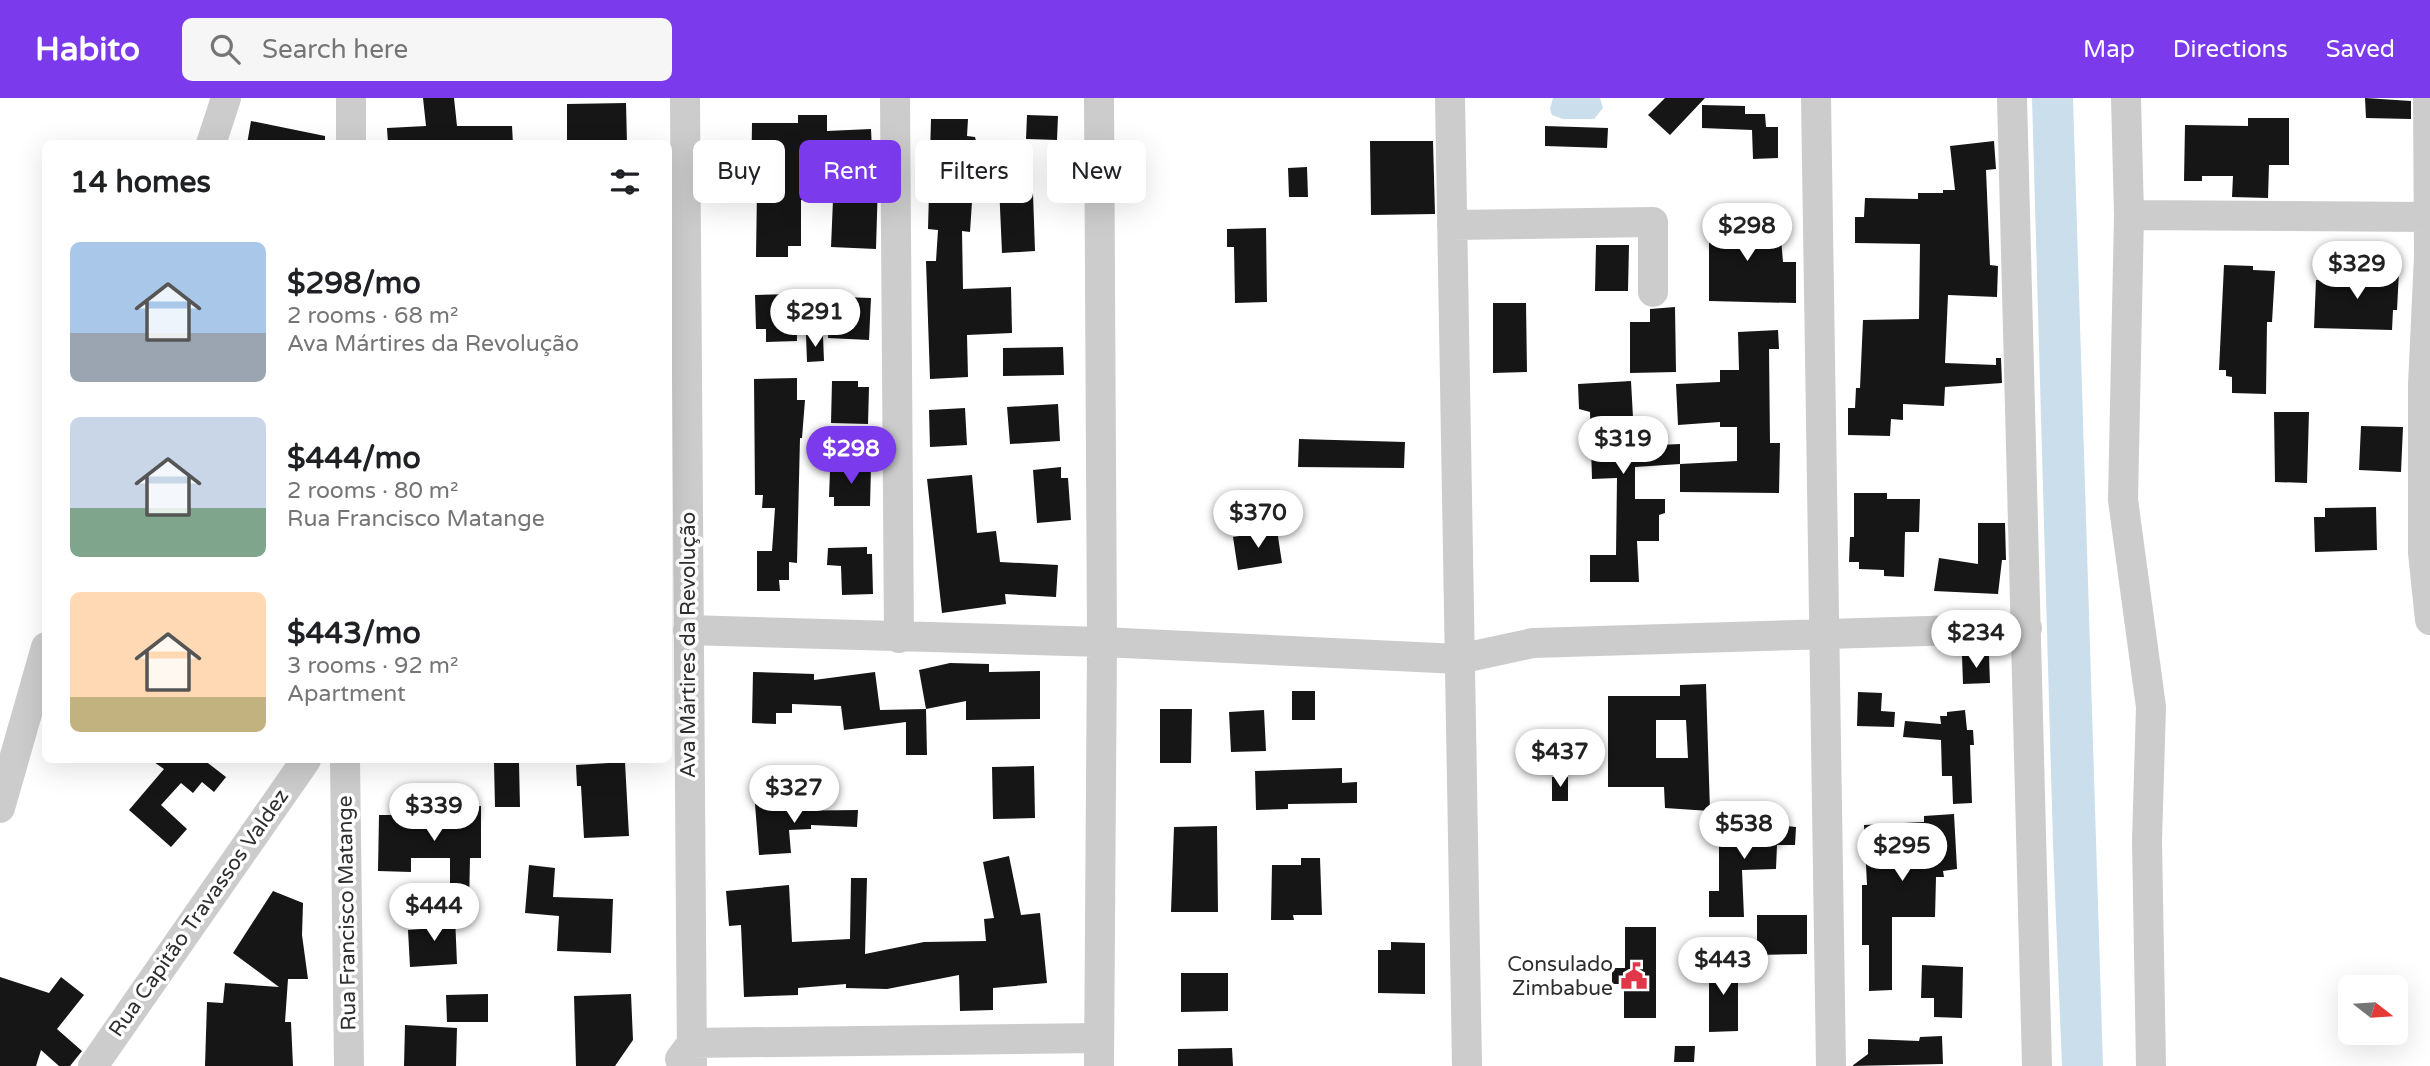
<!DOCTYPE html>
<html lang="en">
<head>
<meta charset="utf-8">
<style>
  :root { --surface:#fff; --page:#f6f6f6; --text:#202124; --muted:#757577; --accent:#7c3aed }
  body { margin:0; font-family:"Varela Round",sans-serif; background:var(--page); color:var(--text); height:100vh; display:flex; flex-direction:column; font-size:26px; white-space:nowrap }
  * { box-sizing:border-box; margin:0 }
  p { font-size:23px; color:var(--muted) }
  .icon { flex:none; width:38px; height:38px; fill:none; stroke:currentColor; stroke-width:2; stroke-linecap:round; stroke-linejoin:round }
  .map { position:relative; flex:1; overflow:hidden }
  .sheet { position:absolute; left:42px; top:42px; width:630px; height:623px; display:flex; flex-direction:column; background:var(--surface); border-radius:10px; box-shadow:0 7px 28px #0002 }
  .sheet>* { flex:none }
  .top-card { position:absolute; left:693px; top:42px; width:665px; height:63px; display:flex; gap:14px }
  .needle { width:46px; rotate:107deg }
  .controls { position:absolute; left:2338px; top:877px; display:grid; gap:14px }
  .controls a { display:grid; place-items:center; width:70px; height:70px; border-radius:10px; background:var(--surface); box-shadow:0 7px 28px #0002; font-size:35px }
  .price { position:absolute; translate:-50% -60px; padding:0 16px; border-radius:24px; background:#fff; color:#222; font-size:23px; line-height:46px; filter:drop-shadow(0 2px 4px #0008) }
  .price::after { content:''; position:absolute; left:50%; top:42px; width:21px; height:16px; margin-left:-10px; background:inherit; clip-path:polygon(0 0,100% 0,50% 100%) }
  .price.current { background:var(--accent); color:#fff }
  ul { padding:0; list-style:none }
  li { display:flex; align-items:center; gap:21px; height:175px; padding:0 28px }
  li span { display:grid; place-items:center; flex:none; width:196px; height:140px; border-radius:10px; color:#555 }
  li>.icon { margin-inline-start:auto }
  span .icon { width:84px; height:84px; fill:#fffc; stroke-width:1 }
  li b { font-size:30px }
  h2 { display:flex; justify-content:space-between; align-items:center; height:84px; padding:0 28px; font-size:30px }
  .pill { padding:0 24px; border-radius:10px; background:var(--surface); box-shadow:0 7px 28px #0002; font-size:24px; line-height:63px }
  .pill.current { background:var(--accent); color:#fff }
  header { display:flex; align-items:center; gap:42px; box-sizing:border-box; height:98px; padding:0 35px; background:var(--accent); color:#fff }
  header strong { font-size:33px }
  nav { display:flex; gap:38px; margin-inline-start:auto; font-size:24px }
  .search { width:490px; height:63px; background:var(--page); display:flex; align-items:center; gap:18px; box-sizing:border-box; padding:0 24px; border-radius:10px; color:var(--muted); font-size:26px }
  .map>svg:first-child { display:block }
  .water { fill:#cadfeb }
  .building { fill:#161616; fill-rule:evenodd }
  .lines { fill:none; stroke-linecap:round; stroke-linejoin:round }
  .minor { stroke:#ccc; stroke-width:30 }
  .labels { text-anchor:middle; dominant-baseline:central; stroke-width:7; stroke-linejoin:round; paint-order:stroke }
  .street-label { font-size:21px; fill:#2f2f2f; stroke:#fff }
  .poi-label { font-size:21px; fill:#2f2f2f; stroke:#fff; text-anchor:end }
</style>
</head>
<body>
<header>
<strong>Habito</strong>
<div class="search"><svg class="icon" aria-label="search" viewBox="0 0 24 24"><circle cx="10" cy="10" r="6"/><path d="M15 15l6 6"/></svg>Search here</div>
<nav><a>Map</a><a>Directions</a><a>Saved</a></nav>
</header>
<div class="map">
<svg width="2430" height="968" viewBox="0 0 2430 968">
  <rect width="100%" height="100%" fill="#fff"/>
  <path class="water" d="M 1553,0 L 1600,0 L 1603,10 L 1594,21 L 1563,21 L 1552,17 L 1550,11 Z
    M 2032,0 L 2073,0 L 2103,968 L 2062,968 L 2053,746 Z"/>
  <path class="building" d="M 423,0 L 454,0 L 457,28 L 512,28 L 513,46 L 388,46 L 387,30 L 426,28 Z
    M 1665,0 L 1705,0 L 1670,37 L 1648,17 Z
    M 2365,0 L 2411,3 L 2411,21 L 2366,20 Z
    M 626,5 L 627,46 L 567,46 L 567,6 Z
    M 1702,7 L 1745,8 L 1745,16 L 1765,16 L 1766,29 L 1778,29 L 1778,60 L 1753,61 L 1752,32 L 1702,30 Z
    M 798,17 L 827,17 L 827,33 L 871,31 L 873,73 L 878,73 L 878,83 L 876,151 L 831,149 L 833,102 L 801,102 L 801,148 L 788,148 L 788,159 L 756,159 L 757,92 L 751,92 L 752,25 L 798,25 Z
    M 1027,17 L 1058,18 L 1057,42 L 1026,41 Z
    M 2248,20 L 2289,20 L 2289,67 L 2269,67 L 2268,100 L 2232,99 L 2233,78 L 2202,78 L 2202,83 L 2184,83 L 2185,27 L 2248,28 Z
    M 931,21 L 968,21 L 967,38 L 975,39 L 976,43 L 970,134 L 962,133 L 963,191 L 1011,189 L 1012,235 L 967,237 L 968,279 L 930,281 L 926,163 L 936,163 L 938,132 L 928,131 Z
    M 251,23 L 325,38 L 325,46 L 247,46 Z
    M 1545,28 L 1608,30 L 1607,50 L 1545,48 Z
    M 997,42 L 1016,42 L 1017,96 L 1033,95 L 1035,153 L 1002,155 Z
    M 1370,43 L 1433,43 L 1435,116 L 1371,117 Z
    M 1994,43 L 1996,71 L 1986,72 L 1990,167 L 1998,168 L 1997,199 L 1948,197 L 1945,265 L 1996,267 L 1996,260 L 2001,260 L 2002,285 L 1945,289 L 1944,308 L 1903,306 L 1903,322 L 1891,321 L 1890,338 L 1848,337 L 1848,310 L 1855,310 L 1856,290 L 1860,290 L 1863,222 L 1919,221 L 1920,146 L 1855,145 L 1855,119 L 1864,119 L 1865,100 L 1918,101 L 1918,95 L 1943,95 L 1943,92 L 1955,92 L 1950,48 Z
    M 1307,69 L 1308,99 L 1289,99 L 1288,70 Z
    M 1749,108 L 1753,139 L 1781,140 L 1783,164 L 1796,164 L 1796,205 L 1709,203 L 1709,117 Z
    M 1266,130 L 1267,204 L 1235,205 L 1234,149 L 1227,149 L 1227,131 Z
    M 1596,147 L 1629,147 L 1628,193 L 1595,193 Z
    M 2224,167 L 2253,168 L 2253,172 L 2275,173 L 2272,224 L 2267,224 L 2266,296 L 2232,295 L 2232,279 L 2226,278 L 2226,272 L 2219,272 Z
    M 2343,171 L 2399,173 L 2397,212 L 2393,212 L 2392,232 L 2314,230 L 2316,182 L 2342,183 Z
    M 796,196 L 797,243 L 766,244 L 766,231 L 756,231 L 755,197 Z
    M 843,199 L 871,200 L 869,242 L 828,240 L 830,206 L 843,206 Z
    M 1493,205 L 1526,205 L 1527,274 L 1493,275 Z
    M 1675,209 L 1676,274 L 1630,275 L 1630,224 L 1650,224 L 1650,211 Z
    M 1778,232 L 1779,251 L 1769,251 L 1770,345 L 1780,345 L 1779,395 L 1680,394 L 1680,366 L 1737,363 L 1737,329 L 1720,329 L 1720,324 L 1678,327 L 1676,286 L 1720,284 L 1720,272 L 1739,272 L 1738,234 Z
    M 806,237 L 823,238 L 824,263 L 807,264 Z
    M 1063,249 L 1064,277 L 1003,278 L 1003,250 Z
    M 797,280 L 797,302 L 805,302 L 802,340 L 800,340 L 797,465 L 789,464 L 789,482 L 779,482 L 780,493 L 757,493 L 757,453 L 772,453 L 775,410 L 762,410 L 763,397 L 755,397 L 754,281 Z
    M 832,283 L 858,283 L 858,289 L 869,289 L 868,326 L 831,325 Z
    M 1631,283 L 1634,338 L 1639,338 L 1639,348 L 1680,346 L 1680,366 L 1635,369 L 1635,401 L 1665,401 L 1665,415 L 1659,417 L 1659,443 L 1637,443 L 1639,484 L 1590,484 L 1590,457 L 1616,457 L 1617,380 L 1592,381 L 1590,314 L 1579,311 L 1578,286 Z
    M 1058,306 L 1060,343 L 1010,346 L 1007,309 Z
    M 965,310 L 967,347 L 930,349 L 929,312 Z
    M 2274,314 L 2309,314 L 2307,385 L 2275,384 Z
    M 2361,328 L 2403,329 L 2401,374 L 2359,372 Z
    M 1299,341 L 1405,344 L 1404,370 L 1298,369 Z
    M 842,368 L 871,369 L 870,408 L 834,408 L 834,399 L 829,399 L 830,373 L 842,373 Z
    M 1061,369 L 1061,380 L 1068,380 L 1071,422 L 1037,425 L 1033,372 Z
    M 972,377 L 977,435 L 996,433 L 1000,464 L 1058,467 L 1056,499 L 1005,496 L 1006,506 L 942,515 L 927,381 Z
    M 1854,395 L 1887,395 L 1887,401 L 1920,401 L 1919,434 L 1905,434 L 1904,479 L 1884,478 L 1884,472 L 1859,471 L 1859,464 L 1849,464 L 1850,439 L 1854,439 Z
    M 2376,409 L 2377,452 L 2315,454 L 2314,419 L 2325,419 L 2325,410 Z
    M 1978,425 L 2005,425 L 2006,462 L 2002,462 L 1998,496 L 1934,493 L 1939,460 L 1978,466 Z
    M 1277,432 L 1282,465 L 1238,472 L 1233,439 Z
    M 867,449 L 867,456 L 872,456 L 873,496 L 842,497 L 841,468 L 827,467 L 828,450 Z
    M 1962,558 L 1989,558 L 1990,585 L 1963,586 Z
    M 950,565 L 989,566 L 989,574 L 1040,573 L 1040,621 L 966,622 L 966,603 L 926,611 L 919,572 Z
    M 753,574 L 814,576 L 814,582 L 875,574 L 880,612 L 926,611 L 927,657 L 906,657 L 906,624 L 844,632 L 841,608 L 792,606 L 792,615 L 776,615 L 776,626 L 752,625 Z
    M 1706,586 L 1710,713 L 1665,710 L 1664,689 L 1608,689 L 1608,598 L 1680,598 L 1680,587 ZM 1656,622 L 1686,622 L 1688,660 L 1656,660 Z
    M 1292,593 L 1315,593 L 1315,622 L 1292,622 Z
    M 1858,594 L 1882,595 L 1881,613 L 1895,614 L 1894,629 L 1857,628 Z
    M 1160,611 L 1192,611 L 1191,665 L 1160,665 Z
    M 1264,612 L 1266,653 L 1231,654 L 1229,614 Z
    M 1965,612 L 1967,632 L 1973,632 L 1974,647 L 1970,647 L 1972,705 L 1953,706 L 1952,678 L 1942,678 L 1941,642 L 1903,639 L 1905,623 L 1941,626 L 1940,618 L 1947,618 L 1947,614 Z
    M 151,662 L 204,662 L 226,679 L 214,694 L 202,684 L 193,695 L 181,685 L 161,707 L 187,731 L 171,749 L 129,712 L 164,671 Z
    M 625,664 L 629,738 L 584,740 L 581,688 L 577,688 L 576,667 Z
    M 494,665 L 519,665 L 520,709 L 495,709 Z
    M 1034,668 L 1035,720 L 993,721 L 992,669 Z
    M 1342,670 L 1342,685 L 1357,684 L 1357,705 L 1288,706 L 1288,711 L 1256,712 L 1255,673 Z
    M 1552,679 L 1568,679 L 1568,703 L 1552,703 Z
    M 775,704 L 776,713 L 858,712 L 857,729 L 811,727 L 811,731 L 789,732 L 791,755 L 759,757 L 755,706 Z
    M 432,708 L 481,708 L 481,760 L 470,760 L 469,807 L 450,806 L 450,760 L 411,760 L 411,774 L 378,773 L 379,717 L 432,717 Z
    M 1954,716 L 1957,771 L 1943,773 L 1944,779 L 1936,779 L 1935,819 L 1892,819 L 1892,892 L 1869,893 L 1869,847 L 1862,847 L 1862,787 L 1867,787 L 1864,727 L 1924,724 L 1924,718 Z
    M 1719,722 L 1796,729 L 1795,747 L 1777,747 L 1776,771 L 1742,772 L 1744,819 L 1709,819 L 1709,793 L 1719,793 Z
    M 1217,728 L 1218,814 L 1171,814 L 1174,729 Z
    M 1009,758 L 1021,817 L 1040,815 L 1047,885 L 993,890 L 993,912 L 960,913 L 959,877 L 887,891 L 846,890 L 846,886 L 798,890 L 798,897 L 744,899 L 741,827 L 729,828 L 726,793 L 789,787 L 792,844 L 850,841 L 851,780 L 867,780 L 865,856 L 924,844 L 986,843 L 984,821 L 994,820 L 983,764 Z
    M 1301,760 L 1320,760 L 1322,817 L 1293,817 L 1294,822 L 1271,822 L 1272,767 L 1301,767 Z
    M 529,767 L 555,770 L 553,799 L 613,801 L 611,855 L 557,853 L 559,818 L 525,815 Z
    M 273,793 L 303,805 L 302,837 L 308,881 L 288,881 L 285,924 L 291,924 L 293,968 L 205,968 L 207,904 L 223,905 L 225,885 L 279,889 L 233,855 Z
    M 1757,817 L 1807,817 L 1807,856 L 1757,857 Z
    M 455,818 L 457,866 L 410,869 L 408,832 L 421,831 L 421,820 Z
    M 1625,829 L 1656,829 L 1656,920 L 1624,920 L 1624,886 L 1612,886 L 1612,870 L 1625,870 Z
    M 1391,844 L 1425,845 L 1425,896 L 1378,895 L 1378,852 L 1391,852 Z
    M 1709,865 L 1738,865 L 1738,933 L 1709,934 Z
    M 1922,867 L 1963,869 L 1962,920 L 1934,919 L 1934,900 L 1921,900 Z
    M 1181,875 L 1228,875 L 1228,913 L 1181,914 Z
    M 0,879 L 49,895 L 61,879 L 84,897 L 57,931 L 82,953 L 70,968 L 59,968 L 41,952 L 36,968 L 0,968 Z
    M 488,896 L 488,924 L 447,924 L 446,897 Z
    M 631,896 L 633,942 L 615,968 L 576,968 L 574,898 Z
    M 405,927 L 457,930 L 456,968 L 404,968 Z
    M 1942,938 L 1943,966 L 1852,968 L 1868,956 L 1868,941 L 1919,943 L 1920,939 Z
    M 1675,948 L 1695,948 L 1694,964 L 1674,964 Z
    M 1232,950 L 1233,968 L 1178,968 L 1178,951 Z"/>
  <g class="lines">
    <path class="minor" d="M 685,0 L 692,968
      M 895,0 L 899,540
      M 1450,0 L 1467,968
      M 1816,0 L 1831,968
      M 2012,0 L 2037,968
      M 2126,0 L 2129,117 L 2123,402 L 2151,609 L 2147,743 L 2151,968
      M 2428,0 L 2429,158 L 2423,287 L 2423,455 L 2430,522
      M 211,46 L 226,0
      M 351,46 L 351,0
      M 2129,117 L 2428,119
      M 1452,127 L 1653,124 L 1653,194
      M 688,532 L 1102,544 L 1459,561 L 1533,545 L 2027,530
      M 345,662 L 349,968
      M 0,710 L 46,549
      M 680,961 L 692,945 L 1099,940
      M 93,968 L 306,662
      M 1099,968 L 1102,544 L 1099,0"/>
  </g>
  <defs>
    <symbol id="civic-bare" viewBox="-9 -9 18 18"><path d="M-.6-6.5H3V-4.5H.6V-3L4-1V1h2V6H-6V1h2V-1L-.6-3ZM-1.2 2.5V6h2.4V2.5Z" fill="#e03749" stroke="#fff" stroke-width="2.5" paint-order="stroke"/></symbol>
  </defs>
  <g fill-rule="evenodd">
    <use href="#civic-bare" x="1615" y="859" width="38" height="38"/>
  </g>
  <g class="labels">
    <g class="street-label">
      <text transform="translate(688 547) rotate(-90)">Ava Mártires da Revolução</text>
      <text transform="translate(199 815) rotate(-55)">Rua Capitão Travassos Valdez</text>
      <text transform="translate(347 815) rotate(-91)">Rua Francisco Matange</text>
    </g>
    <g class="poi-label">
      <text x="1613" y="866">Consulado<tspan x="1613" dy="24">Zimbabue</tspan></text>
    </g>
  </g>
</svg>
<div class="controls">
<a><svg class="needle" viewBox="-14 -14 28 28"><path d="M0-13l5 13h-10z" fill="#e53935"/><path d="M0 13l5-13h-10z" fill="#757577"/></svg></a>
</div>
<b class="price" style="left:1747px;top:165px">$298</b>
<b class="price" style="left:2357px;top:203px">$329</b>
<b class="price" style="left:815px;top:251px">$291</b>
<b class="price" style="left:1623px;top:378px">$319</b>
<b class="price current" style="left:851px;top:388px">$298</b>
<b class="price" style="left:1258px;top:452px">$370</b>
<b class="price" style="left:1976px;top:572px">$234</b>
<b class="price" style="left:1560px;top:691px">$437</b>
<b class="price" style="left:794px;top:727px">$327</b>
<b class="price" style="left:434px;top:745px">$339</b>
<b class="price" style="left:1744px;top:763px">$538</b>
<b class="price" style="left:1902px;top:785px">$295</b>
<b class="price" style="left:434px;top:845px">$444</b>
<b class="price" style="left:1723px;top:899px">$443</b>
<div class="top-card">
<a class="pill">Buy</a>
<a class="pill current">Rent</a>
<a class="pill">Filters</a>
<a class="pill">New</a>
</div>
<section class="sheet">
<h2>14 homes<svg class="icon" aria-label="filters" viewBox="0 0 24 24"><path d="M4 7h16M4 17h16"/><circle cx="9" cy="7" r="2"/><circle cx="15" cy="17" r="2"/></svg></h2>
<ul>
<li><span style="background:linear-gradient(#a9c7e8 65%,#9aa5b1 0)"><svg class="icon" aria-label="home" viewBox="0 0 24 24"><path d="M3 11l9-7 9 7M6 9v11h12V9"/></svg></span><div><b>$298/mo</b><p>2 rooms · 68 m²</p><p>Ava Mártires da Revolução</p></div></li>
<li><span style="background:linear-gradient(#c9d6e8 65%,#7fa58c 0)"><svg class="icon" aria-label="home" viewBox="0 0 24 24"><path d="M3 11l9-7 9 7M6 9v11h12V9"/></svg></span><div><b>$444/mo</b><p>2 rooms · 80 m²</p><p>Rua Francisco Matange</p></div></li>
<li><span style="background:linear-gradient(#ffd9b3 75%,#c2b280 0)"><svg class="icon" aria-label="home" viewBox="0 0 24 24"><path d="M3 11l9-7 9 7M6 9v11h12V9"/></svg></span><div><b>$443/mo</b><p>3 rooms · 92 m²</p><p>Apartment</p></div></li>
</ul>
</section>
</div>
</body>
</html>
